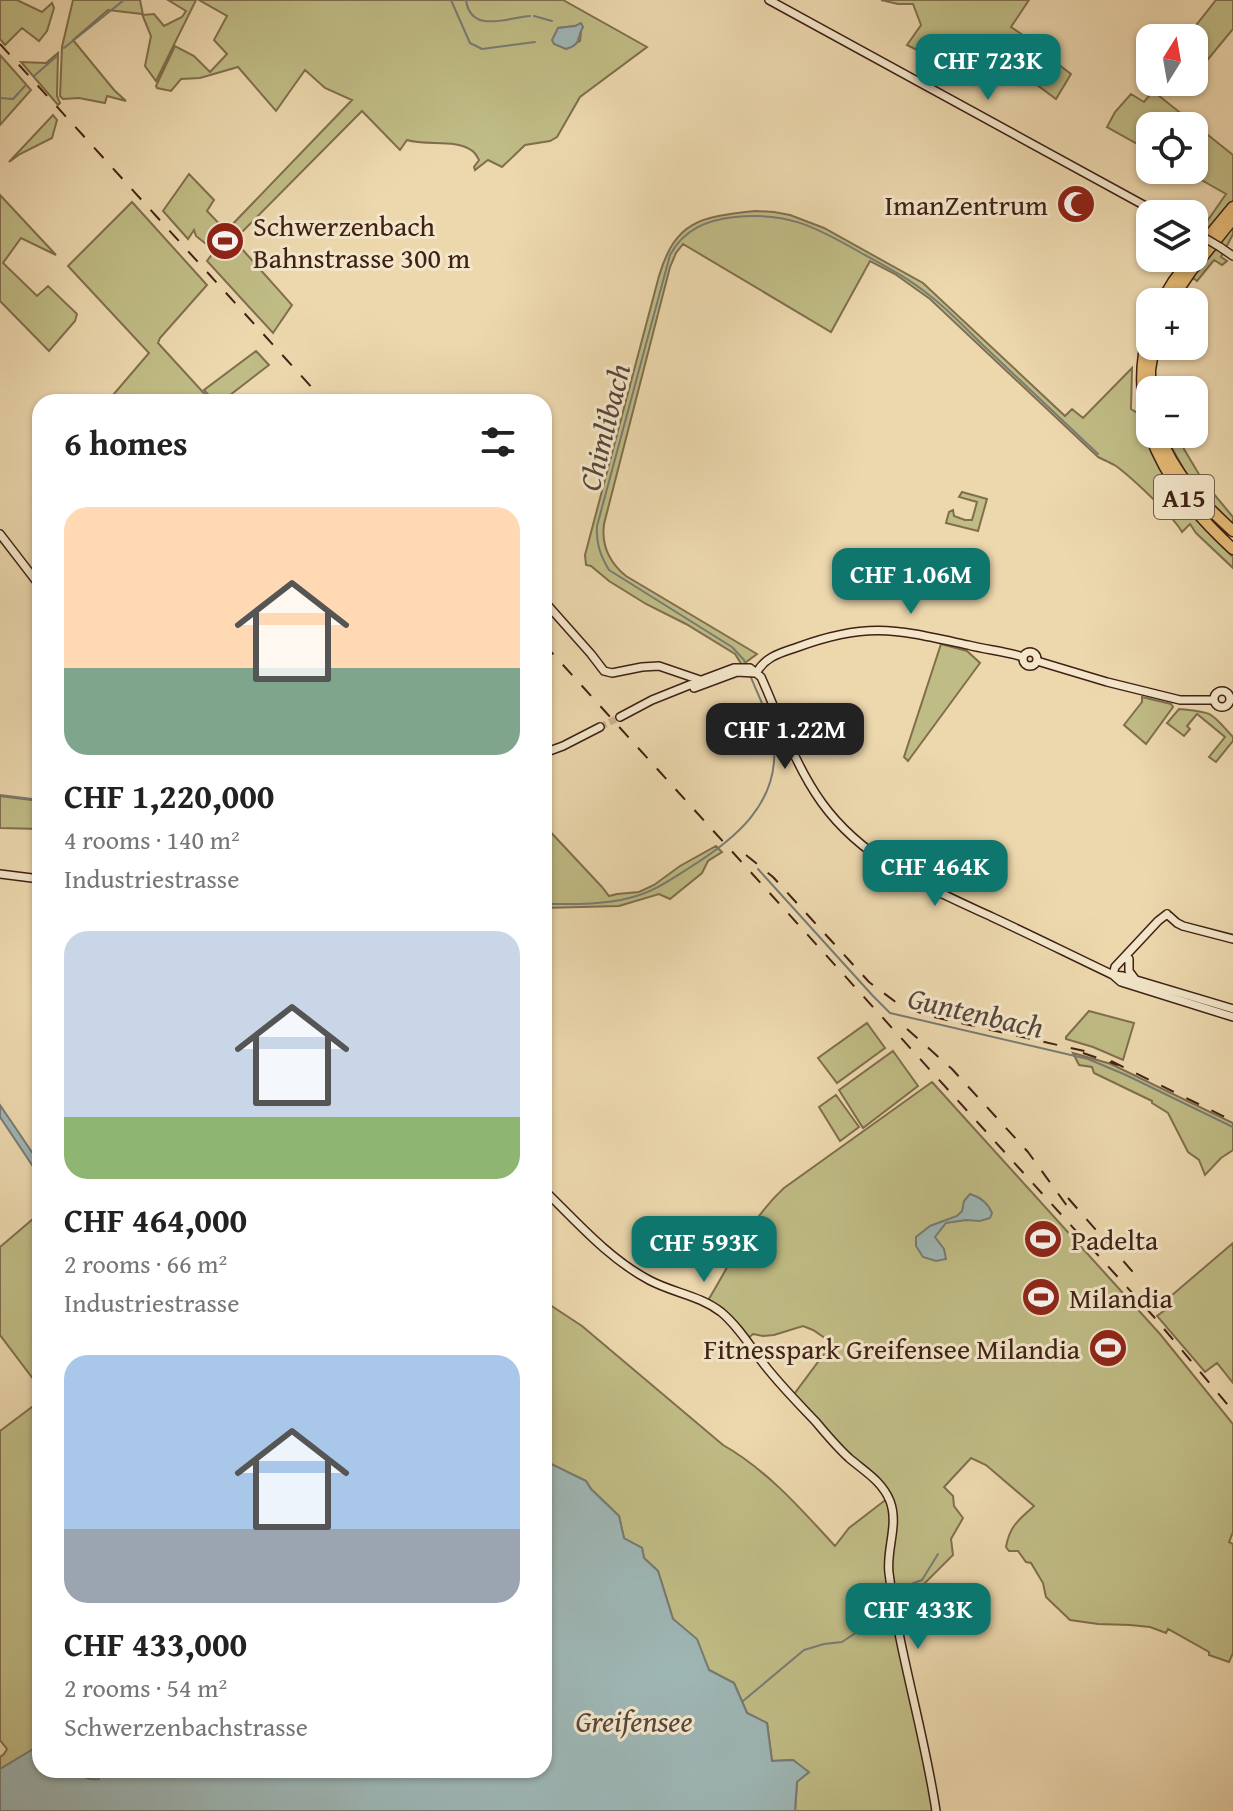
<!DOCTYPE html>
<html lang="en">
<head>
<meta charset="utf-8">
<style>
  :root { --surface:#fff; --page:#f6f6f6; --text:#222; --muted:#767676; --accent:#0f766e }
  body { margin:0; font-family:"Gentium Book Plus",serif; background:var(--page); color:var(--text); height:100vh; display:flex; flex-direction:column; font-size:30px; white-space:nowrap }
  * { box-sizing:border-box; margin:0 }
  p { font-size:26px; color:var(--muted) }
  .icon { flex:none; width:44px; height:44px; fill:none; stroke:currentColor; stroke-width:2; stroke-linecap:round; stroke-linejoin:round }
  .map { position:relative; flex:1; overflow:hidden }
  .panel { position:absolute; left:32px; top:394px; width:520px; height:1384px; display:flex; flex-direction:column; background:var(--surface); border-radius:24px; box-shadow:0 2px 6px #0004 }
  .panel>* { flex:none }
  .needle { width:52px; rotate:11deg }
  .controls { position:absolute; left:1136px; top:24px; display:grid; gap:16px }
  .controls a { display:grid; place-items:center; width:72px; height:72px; border-radius:16px; background:var(--surface); box-shadow:0 2px 6px #0004; font-size:40px }
  .price { position:absolute; translate:-50% -68px; padding:0 18px; border-radius:16px; background:var(--accent); color:#fff; font-size:26px; line-height:52px; filter:drop-shadow(0 2px 4px #0008) }
  .price::after { content:''; position:absolute; left:50%; top:48px; width:24px; height:18px; margin-left:-12px; background:inherit; clip-path:polygon(0 0,100% 0,50% 100%) }
  .price.active { background:#222; color:#fff }
  ul { padding:0; list-style:none }
  li { display:grid; align-content:center; gap:16px; height:424px; padding:0 32px }
  li span { display:grid; place-items:center; height:248px; border-radius:24px; color:#555 }
  li>.icon { margin-inline-start:auto }
  span .icon { width:144px; height:144px; fill:#fffc; stroke-width:1 }
  li b { font-size:34px }
  h2 { display:flex; justify-content:space-between; align-items:center; height:96px; padding:0 32px; font-size:34px }
  .map>svg:first-child { display:block }
  .green { fill:#c0bc85; stroke:#806e4d; stroke-width:2; fill-rule:evenodd }
  .water { fill:#9eb7b6; stroke:#787b76; stroke-width:2 }
  .lines { fill:none; stroke-linecap:round; stroke-linejoin:round }
  .stream { stroke:#787b76; stroke-width:2 }
  .secondary-tunnel { stroke:#cab38f; stroke-width:7; stroke-dasharray:7 3.5; stroke-linecap:butt }
  .secondary-casing { stroke:#3f2115; stroke-width:10 }
  .highway-casing { stroke:#3f2115; stroke-width:13 }
  .secondary { stroke:#f3e6ca; stroke-width:7 }
  .highway { stroke:#e6bc77; stroke-width:10 }
  .rail { stroke:#3f2115; stroke-width:2; stroke-dasharray:14 14; stroke-linecap:butt }
  .secondary-bridge-casing { stroke:#3f2115; stroke-width:10; stroke-linecap:butt }
  .secondary-bridge { stroke:#f3e6ca; stroke-width:7 }
  .labels { text-anchor:middle; dominant-baseline:central; stroke-width:6; stroke-linejoin:round; paint-order:stroke }
  .shield { fill:#f3e6ca; stroke:#755c4b; stroke-width:2 }
  .shield-label { font-size:26px; font-weight:bold; fill:#3f2115 }
  .poi-label { font-size:28px; fill:#3f2115; stroke:#f3e6ca; text-anchor:start }
  .water-label { font-size:30px; font-style:italic; fill:#57463d; stroke:#f3e6ca }
</style>
</head>
<body>
<div class="map">
<svg width="1233" height="1811" viewBox="0 0 1233 1811">
  <rect width="100%" height="100%" fill="#edd8ae"/>
  <filter id="stains"><feTurbulence type="fractalNoise" baseFrequency=".0025" numOctaves="4"/><feColorMatrix values="0 0 0 0 .2 0 0 0 0 .09 0 0 0 0 .02 0 0 0 .5 -.17"/></filter>
  <radialGradient id="worn" r=".72"><stop offset=".6" stop-color="#630" stop-opacity="0"/><stop offset="1" stop-color="#630" stop-opacity=".3"/></radialGradient>
  <path class="green" d="M 0,0 L 17,0 L 42,12 L 52,3 L 54,8 L 47,31 L 39,41 L 22,28 L 5,45 L 0,39 Z
    M 73,0 L 140,0 L 143,15 L 154,14 L 164,26 L 182,17 L 186,11 L 168,0 L 196,0 L 156,81 L 145,66 L 151,36 L 142,14 L 108,10 L 73,40 L 114,90 L 126,101 L 107,96 L 105,103 L 79,98 L 63,99 L 60,96 L 62,47 Z
    M 199,0 L 563,0 L 647,47 L 580,97 L 557,137 L 550,141 L 525,145 L 502,167 L 488,160 L 475,170 L 474,167 L 479,160 C 477,156 475,152 471,150 C 456,139 426,146 407,140 L 400,150 L 362,111 L 234,240 L 292,305 L 273,333 L 207,261 L 218,246 L 212,242 L 206,244 L 196,236 L 194,230 L 188,239 L 163,211 L 189,174 L 214,200 L 207,211 L 226,231 L 352,100 L 325,88 L 305,70 L 276,111 L 238,67 L 200,78 L 181,79 L 171,91 L 157,88 L 156,86 L 175,46 L 194,56 L 210,72 L 227,54 L 214,40 L 227,16 ZM 575,26 L 581,31 L 580,41 L 566,49 L 555,44 L 558,28 Z
    M 881,0 L 1029,0 L 1011,27 L 1048,52 L 1054,61 L 1071,74 L 1056,99 L 1037,85 L 1000,83 L 944,63 L 907,45 L 921,25 L 913,4 L 898,4 Z
    M 1216,0 L 1233,0 L 1233,29 L 1195,75 L 1194,38 L 1186,38 Z
    M 58,53 L 57,96 L 60,103 L 58,105 L 21,62 L 46,63 Z
    M 0,55 L 31,90 L 0,125 Z
    M 1153,91 L 1233,155 L 1233,234 L 1221,257 L 1227,261 L 1222,265 L 1214,260 L 1197,281 L 1169,259 L 1194,258 L 1194,232 L 1199,233 L 1226,194 L 1184,170 L 1194,170 L 1194,126 L 1150,126 L 1150,151 L 1107,127 L 1115,112 L 1131,94 L 1144,102 Z
    M 53,115 L 57,120 L 52,138 L 20,154 L 9,162 Z
    M 0,195 L 56,255 L 21,238 L 3,263 L 37,296 L 48,286 L 77,314 L 75,321 L 49,351 L 0,301 Z
    M 132,202 L 207,285 L 160,338 L 158,343 L 212,402 L 107,402 L 149,353 L 68,266 Z
    M 755,211 L 774,212 L 790,215 L 824,228 L 923,283 L 1065,416 L 1072,409 L 1083,418 L 1132,368 L 1131,409 L 1139,414 C 1156,478 1186,512 1233,557 L 1233,568 L 1196,533 L 1190,524 L 1182,532 C 1174,517 1131,477 1116,466 C 1111,463 1104,460 1098,457 L 930,299 L 895,274 L 870,261 L 831,332 L 683,244 L 676,253 L 670,267 L 604,524 C 601,546 609,562 626,576 L 757,654 L 742,665 L 735,654 L 686,624 L 646,604 L 609,581 L 591,566 L 586,565 L 585,555 L 659,276 C 676,219 702,217 755,211 Z
    M 256,351 L 269,365 L 221,402 L 215,402 L 204,390 Z
    M 1164,434 L 1175,434 L 1203,481 L 1233,517 L 1233,525 L 1190,480 Z
    M 962,492 L 987,499 L 978,531 L 946,523 L 949,512 L 953,510 L 954,516 L 965,520 L 972,520 L 977,502 L 959,497 Z
    M 941,644 L 967,651 L 980,663 L 908,761 L 904,757 Z
    M 1142,697 L 1171,704 L 1173,707 L 1146,744 L 1124,725 L 1142,702 Z
    M 1179,709 C 1215,713 1209,711 1233,737 L 1233,741 L 1216,762 L 1209,757 L 1225,737 L 1197,714 L 1187,726 L 1190,729 L 1184,736 L 1167,723 Z
    M 0,796 L 40,801 L 40,829 L 0,828 Z
    M 544,825 L 602,887 L 609,896 L 617,894 L 639,892 L 654,885 L 680,866 L 716,846 L 722,852 L 708,861 L 702,873 L 670,899 L 659,894 L 619,906 L 544,908 Z
    M 1089,1011 L 1134,1023 L 1123,1060 L 1093,1047 L 1066,1039 L 1066,1037 Z
    M 867,1023 L 885,1048 L 837,1083 L 818,1058 Z
    M 893,1051 L 918,1086 L 863,1128 L 839,1090 Z
    M 1073,1053 L 1111,1064 L 1233,1123 L 1233,1150 L 1221,1158 L 1205,1175 L 1199,1160 L 1188,1152 L 1168,1113 L 1152,1103 L 1152,1101 L 1094,1073 L 1092,1067 L 1079,1065 Z
    M 932,1082 L 1160,1334 L 1233,1424 L 1233,1532 L 1229,1542 L 1233,1544 L 1233,1653 L 1229,1662 L 1209,1655 L 1209,1652 L 1168,1629 L 1166,1633 L 1150,1627 L 1130,1625 L 1098,1624 L 1070,1620 L 1046,1597 L 1043,1583 L 1031,1563 L 1026,1562 L 1018,1551 L 1009,1551 L 1006,1547 C 1010,1525 1019,1520 1034,1506 L 986,1465 L 971,1458 L 944,1487 L 953,1496 L 954,1506 L 963,1518 L 951,1539 L 953,1555 L 923,1585 L 893,1597 L 936,1811 L 795,1811 L 797,1781 L 808,1773 L 793,1760 L 772,1761 L 767,1723 L 747,1713 L 734,1683 L 709,1670 L 697,1640 L 673,1619 L 658,1571 L 644,1558 L 642,1548 L 624,1539 L 619,1516 L 591,1489 L 586,1481 L 553,1465 L 544,1459 L 544,1301 L 582,1326 L 723,1445 C 767,1470 801,1509 835,1546 L 849,1528 L 888,1498 L 792,1397 L 832,1343 L 813,1330 L 803,1326 L 774,1335 L 763,1336 L 753,1334 L 746,1340 L 707,1302 C 731,1263 750,1219 784,1188 Z
    M 836,1095 L 859,1127 L 840,1141 L 819,1107 Z
    M 40,1213 L 40,1388 L 0,1335 L 0,1247 Z
    M 1233,1243 L 1233,1383 L 1217,1363 L 1205,1372 L 1157,1316 L 1165,1310 L 1172,1298 L 1171,1296 Z
    M 40,1401 L 40,1756 L 0,1777 L 0,1757 L 4,1754 L 7,1749 L 0,1740 L 0,1431 Z"/>
  <path class="water" d="M 581,23 L 583,27 C 576,39 582,44 566,49 L 554,44 L 552,40 L 558,28 L 575,26 Z
    M 0,1105 L 40,1164 L 40,1177 L 0,1117 Z
    M 970,1194 C 980,1197 988,1203 992,1213 L 990,1218 L 980,1221 L 966,1220 L 946,1223 L 935,1237 L 944,1249 L 946,1259 L 936,1261 L 923,1257 L 916,1246 L 916,1237 L 930,1226 L 957,1216 L 962,1211 L 964,1201 Z
    M 544,1459 L 553,1465 L 586,1481 L 591,1489 L 619,1516 L 624,1538 L 642,1548 L 644,1558 L 658,1571 L 673,1619 L 697,1639 L 709,1670 L 734,1683 L 747,1713 L 767,1723 L 772,1761 L 793,1760 L 809,1772 L 797,1782 L 795,1811 L 0,1811 L 0,1769 L 35,1748 L 40,1748 L 40,1770 L 75,1770 C 81,1778 90,1780 99,1779 L 100,1770 L 544,1770 Z"/>
  <g class="lines">
    <path class="stream" d="M 451,0 L 470,43 L 482,49 L 535,42
      M 466,0 C 471,34 506,18 530,16
      M 534,16 L 552,21
      M 64,48 L 124,0
      M 34,76 L 57,56
      M 0,98 L 13,99 L 25,86
      M 746,666 L 744,660 L 732,647 L 609,570 C 600,555 596,543 597,526 L 670,255 C 684,229 707,220 735,217 C 786,212 814,226 856,250 C 881,264 907,277 929,295 C 950,311 968,331 987,349 C 1024,384 1061,419 1098,454
      M 0,795 L 40,800
      M 758,869 L 873,996 L 890,1013 L 1088,1059 L 1126,1075 L 1233,1127
      M 544,904 C 572,904 602,905 629,898 C 652,893 670,880 689,868 C 734,840 779,804 774,745 C 772,721 759,698 750,675
      M 895,1590 L 922,1580 L 938,1554
      M 743,1701 L 804,1650 L 824,1644 L 842,1642 L 881,1616 L 880,1596 L 882,1594"/>
    <path class="secondary-tunnel" d="M 600,727 L 620,717"/>
    <defs>
      <path id="secondary" d="M 769,0 L 1160,214
        M 1220,247 L 1233,256
        M 0,534 L 40,586
        M 544,601 L 591,654 L 604,671 L 612,673 L 642,667 L 659,666 L 700,680
        M1023 659a7 7 0 1 1 14 0a7 7 0 1 1-14 0Z
        M 1037,661 L 1107,682 L 1180,700 L 1214,700
        M 757,672 C 766,656 781,653 798,647 C 869,621 898,630 968,645 C 987,650 1005,651 1023,657
        M 694,688 L 737,672 L 755,673
        M1214 699a8 8 0 1 1 16 0a8 8 0 1 1-16 0Z
        M 620,717 L 652,700 L 702,680 L 734,668 L 750,668 L 761,677 C 780,719 794,764 822,803 C 864,861 929,888 992,917 C 1033,936 1073,956 1113,975 L 1121,982 L 1233,1017
        M 544,753 L 563,746 L 600,727
        M 0,874 L 40,879
        M 1167,914 L 1177,923 L 1183,926 L 1233,939
        M 1129,959 L 1129,971 L 1135,979
        M 1113,975 L 1123,976 L 1233,1009
        M 1113,975 L 1115,967 L 1158,921 L 1167,914
        M 544,1190 C 577,1222 608,1258 649,1280 C 673,1293 699,1295 721,1312 C 738,1326 750,1346 763,1363 C 779,1384 798,1403 816,1422 C 826,1434 837,1447 849,1458 C 864,1471 882,1481 890,1501 C 899,1525 886,1549 889,1573 C 899,1653 924,1731 936,1811"/>
      <path id="highway" d="M 1194,254 L 1233,207
        M 1161,302 L 1173,282 L 1191,258
        M 1170,302 L 1191,271 L 1233,219
        M 1150,328 C 1139,363 1140,398 1150,433
        M 1150,390 L 1150,370 L 1154,346
        M 1150,434 C 1166,480 1198,517 1233,549
        M 1159,434 C 1174,474 1202,503 1233,531"/>
    </defs>
    <use href="#secondary" class="secondary-casing"/>
    <use href="#highway" class="highway-casing"/>
    <use href="#secondary" class="secondary"/>
    <use href="#highway" class="highway"/>
    <path class="rail" d="M 0,44 L 325,402
      M 544,644 L 1154,1317 L 1233,1411
      M 746,855 L 773,877 L 869,982 L 897,1003 L 925,1015 L 1093,1053
      M 907,1029 L 952,1069 L 1028,1152 L 1070,1210
      M 1083,1053 L 1118,1065
      M 1111,1061 L 1233,1121
      M 1068,1198 L 1139,1279"/>
    <defs>
      <path id="secondary-bridge" d="M 1198,234 L 1220,247"/>
    </defs>
    <use href="#secondary-bridge" class="secondary-bridge-casing"/>
    <use href="#secondary-bridge" class="secondary-bridge"/>
  </g>
  <defs>
    <symbol id="mosque-disc" viewBox="-11 -11 22 22"><circle r="9.5" fill="#8f2418" stroke="#f3e6ca"/><path d="M3.5-4.9A6 6 0 1 0 3.5 4.9A5 5 0 1 1 3.5-4.9Z" fill="#fff"/></symbol>
    <symbol id="stadium-disc" viewBox="-11 -11 22 22"><circle r="9.5" fill="#8f2418" stroke="#f3e6ca"/><path d="M0-5a6.5 5 0 1 0 0 10a6.5 5 0 1 0 0-10ZM-3.5-1.8h7v3.6h-7Z" fill="#fff"/></symbol>
  </defs>
  <g fill-rule="evenodd">
    <use href="#mosque-disc" x="1054" y="182" width="44" height="44"/>
    <use href="#stadium-disc" x="203" y="219" width="44" height="44"/>
    <use href="#stadium-disc" x="1021" y="1217" width="44" height="44"/>
    <use href="#stadium-disc" x="1019" y="1275" width="44" height="44"/>
    <use href="#stadium-disc" x="1086" y="1326" width="44" height="44"/>
  </g>
  <g class="labels">
    <rect class="shield" x="1154" y="475" width="60" height="44" rx="6"/>
    <g class="shield-label">
      <text x="1184" y="497">A15</text>
    </g>
    <g class="poi-label">
      <text x="1048" y="204" text-anchor="end">ImanZentrum</text>
      <text x="253" y="225">Schwerzenbach<tspan x="253" dy="32">Bahnstrasse 300 m</tspan></text>
      <text x="1071" y="1239">Padelta</text>
      <text x="1069" y="1297">Milandia</text>
      <text x="1080" y="1348" text-anchor="end">Fitnesspark Greifensee Milandia</text>
    </g>
    <g class="water-label">
      <text transform="translate(604 427) rotate(-76)">Chimlibach</text>
      <text transform="translate(976 1012) rotate(13)">Guntenbach</text>
      <text x="634" y="1721">Greifensee</text>
    </g>
  </g>
  <rect width="100%" height="100%" filter="url(#stains)"/>
  <rect width="100%" height="100%" fill="url(#worn)"/>
</svg>
<div class="controls">
<a><svg class="needle" viewBox="-14 -14 28 28"><path d="M0-13l5 13h-10z" fill="#e53935"/><path d="M0 13l5-13h-10z" fill="#767676"/></svg></a>
<a><svg class="icon" aria-label="locate" viewBox="0 0 24 24"><circle cx="12" cy="12" r="6"/><path d="M12 2v4M12 18v4M2 12h4M18 12h4"/></svg></a>
<a><svg class="icon" aria-label="layers" viewBox="0 0 24 24"><path d="M12 4l9 5-9 5-9-5zM3 14l9 5 9-5"/></svg></a>
<a>+</a>
<a>−</a>
</div>
<b class="price" style="left:988px;top:102px">CHF 723K</b>
<b class="price" style="left:911px;top:616px">CHF 1.06M</b>
<b class="price active" style="left:785px;top:771px">CHF 1.22M</b>
<b class="price" style="left:935px;top:908px">CHF 464K</b>
<b class="price" style="left:704px;top:1284px">CHF 593K</b>
<b class="price" style="left:918px;top:1651px">CHF 433K</b>
<section class="panel">
<h2>6 homes<svg class="icon" aria-label="filters" viewBox="0 0 24 24"><path d="M4 7h16M4 17h16"/><circle cx="9" cy="7" r="2"/><circle cx="15" cy="17" r="2"/></svg></h2>
<ul>
<li><span style="background:linear-gradient(#ffd9b3 65%,#7fa58c 0)"><svg class="icon" aria-label="home" viewBox="0 0 24 24"><path d="M3 11l9-7 9 7M6 9v11h12V9"/></svg></span><div><b>CHF 1,220,000</b><p>4 rooms · 140 m²</p><p>Industriestrasse</p></div></li>
<li><span style="background:linear-gradient(#c9d6e8 75%,#8fb573 0)"><svg class="icon" aria-label="home" viewBox="0 0 24 24"><path d="M3 11l9-7 9 7M6 9v11h12V9"/></svg></span><div><b>CHF 464,000</b><p>2 rooms · 66 m²</p><p>Industriestrasse</p></div></li>
<li><span style="background:linear-gradient(#a9c7e8 70%,#9aa5b1 0)"><svg class="icon" aria-label="home" viewBox="0 0 24 24"><path d="M3 11l9-7 9 7M6 9v11h12V9"/></svg></span><div><b>CHF 433,000</b><p>2 rooms · 54 m²</p><p>Schwerzenbachstrasse</p></div></li>
</ul>
</section>
</div>
</body>
</html>
